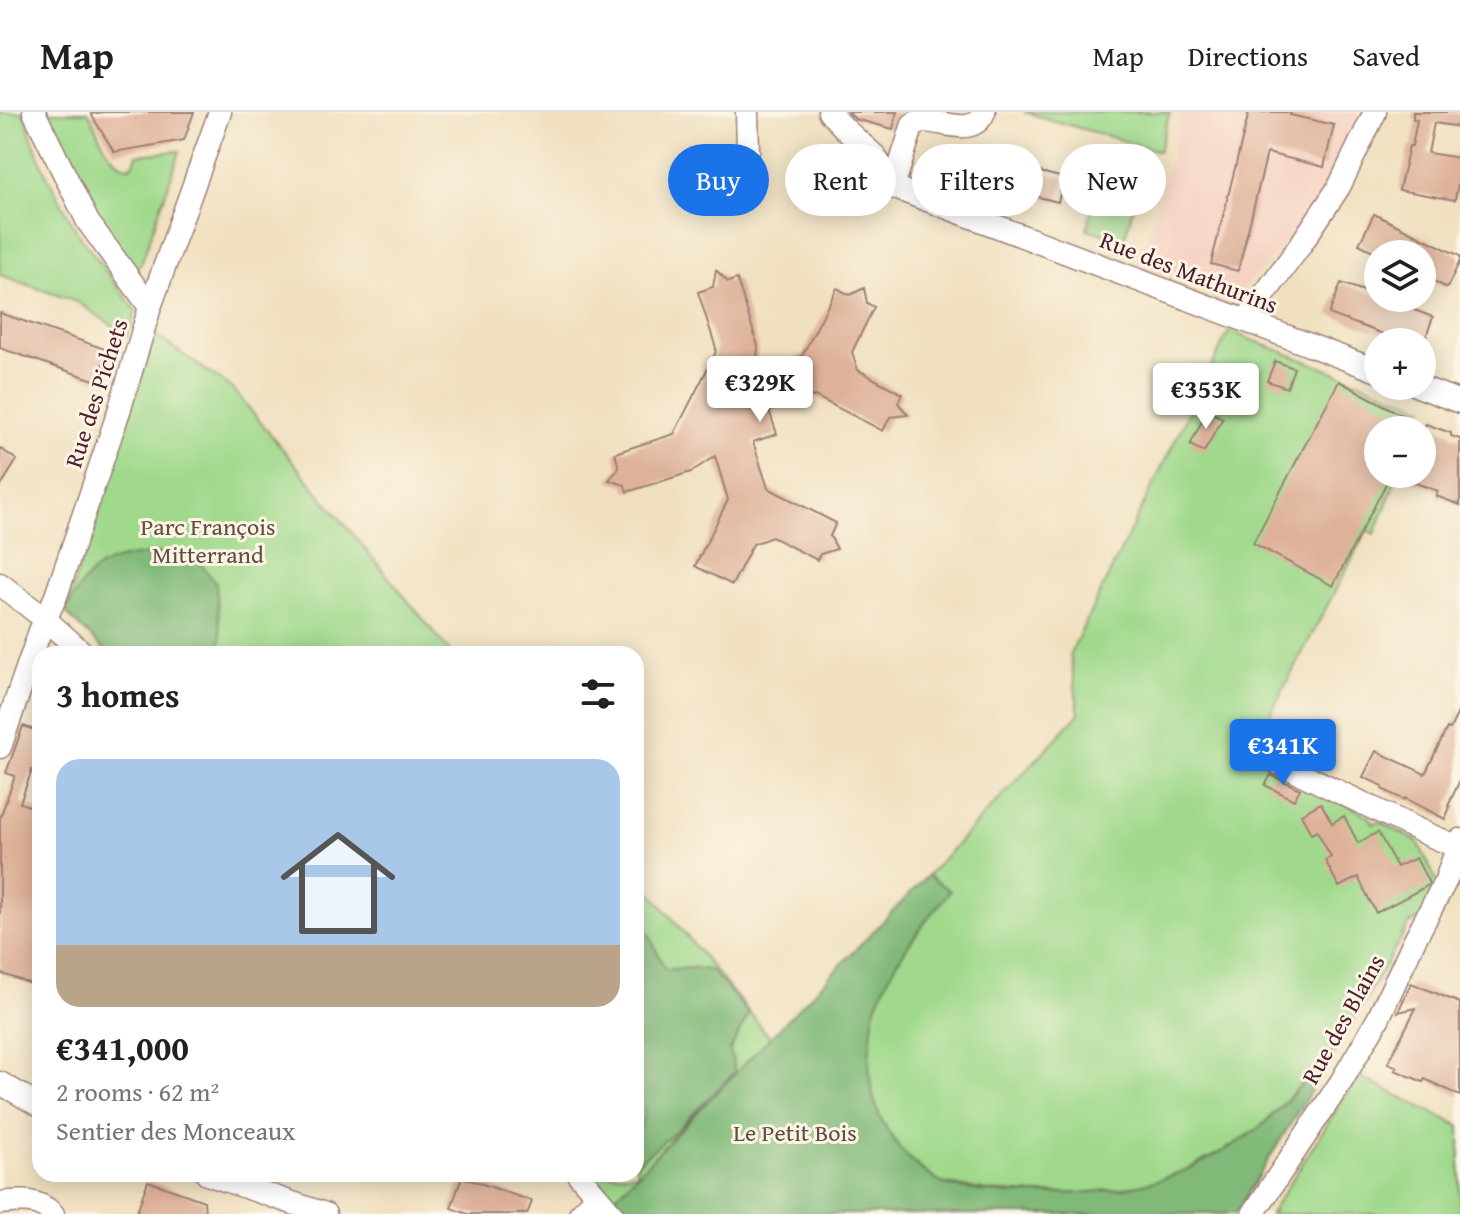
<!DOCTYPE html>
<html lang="en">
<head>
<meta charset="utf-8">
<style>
  :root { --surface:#fff; --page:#f2f2f2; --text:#202124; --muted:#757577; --line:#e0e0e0; --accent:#1a73e8 }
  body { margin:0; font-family:"Gentium Book Plus",serif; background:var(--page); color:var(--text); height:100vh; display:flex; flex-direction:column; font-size:30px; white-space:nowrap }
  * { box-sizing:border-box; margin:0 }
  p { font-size:26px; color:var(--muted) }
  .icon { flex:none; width:44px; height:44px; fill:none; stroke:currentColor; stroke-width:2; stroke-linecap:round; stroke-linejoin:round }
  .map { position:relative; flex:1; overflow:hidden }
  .details { position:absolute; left:32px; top:534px; width:612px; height:536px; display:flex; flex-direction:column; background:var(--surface); border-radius:24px; box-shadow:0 4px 20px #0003 }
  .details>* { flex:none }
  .top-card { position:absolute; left:668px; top:32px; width:672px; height:72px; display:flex; gap:16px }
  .fabs { position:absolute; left:1364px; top:128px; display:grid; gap:16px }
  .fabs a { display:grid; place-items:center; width:72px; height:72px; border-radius:50%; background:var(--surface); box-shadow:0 4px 20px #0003; font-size:40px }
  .price { position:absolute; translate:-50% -68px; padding:0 18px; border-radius:8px; background:#fff; color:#222; font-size:26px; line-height:52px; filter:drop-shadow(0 2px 4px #0008) }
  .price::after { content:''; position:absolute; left:50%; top:48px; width:24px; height:18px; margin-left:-12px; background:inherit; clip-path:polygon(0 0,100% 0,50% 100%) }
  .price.current { background:var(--accent); color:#fff }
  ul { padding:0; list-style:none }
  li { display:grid; align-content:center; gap:16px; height:424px; padding:0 24px }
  li span { display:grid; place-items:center; height:248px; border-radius:24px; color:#555 }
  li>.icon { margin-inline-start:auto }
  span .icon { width:144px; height:144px; fill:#fffc; stroke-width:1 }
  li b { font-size:34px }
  h2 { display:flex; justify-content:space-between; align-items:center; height:96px; padding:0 24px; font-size:34px }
  .tag { padding:0 28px; border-radius:36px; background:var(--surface); box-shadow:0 4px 20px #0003; font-size:28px; line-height:72px }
  .tag.current { background:var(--accent); color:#fff }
  header { display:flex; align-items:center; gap:48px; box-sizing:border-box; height:112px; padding:0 40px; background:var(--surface); border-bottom:2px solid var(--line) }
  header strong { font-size:38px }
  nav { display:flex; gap:44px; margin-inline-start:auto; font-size:28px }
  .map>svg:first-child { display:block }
  .built { fill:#f5d2c2 }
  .green { fill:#a0d98c; stroke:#757c5c; stroke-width:2 }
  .forest { fill:#80b978; stroke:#656c52; stroke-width:2 }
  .building { fill:#deb199 }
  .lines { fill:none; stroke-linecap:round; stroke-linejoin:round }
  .minor-casing { stroke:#9d8076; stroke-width:25 }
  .minor { stroke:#fff; stroke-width:22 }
  .labels { text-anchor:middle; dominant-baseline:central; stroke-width:6; stroke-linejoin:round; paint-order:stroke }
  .street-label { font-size:24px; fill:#4a1f2b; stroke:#fcf5e5 }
  .park-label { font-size:24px; fill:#604e43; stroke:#fcf5e5 }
</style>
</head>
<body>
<header>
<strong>Map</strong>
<nav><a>Map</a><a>Directions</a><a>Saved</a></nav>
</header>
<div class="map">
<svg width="1460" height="1102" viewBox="0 0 1460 1102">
  <rect width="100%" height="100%" fill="#fcf5e5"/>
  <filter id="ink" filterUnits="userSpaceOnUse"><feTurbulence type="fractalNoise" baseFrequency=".0125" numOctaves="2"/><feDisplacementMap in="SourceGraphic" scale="16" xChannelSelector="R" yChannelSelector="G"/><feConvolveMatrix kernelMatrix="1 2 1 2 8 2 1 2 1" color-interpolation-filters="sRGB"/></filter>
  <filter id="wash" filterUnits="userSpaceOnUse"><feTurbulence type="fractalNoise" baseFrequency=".006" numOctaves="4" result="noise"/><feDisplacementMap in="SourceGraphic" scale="32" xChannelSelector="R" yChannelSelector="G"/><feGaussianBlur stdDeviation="1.8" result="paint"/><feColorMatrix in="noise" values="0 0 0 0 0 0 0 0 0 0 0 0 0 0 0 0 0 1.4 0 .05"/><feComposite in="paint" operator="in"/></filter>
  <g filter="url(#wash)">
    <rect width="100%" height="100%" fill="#f0e0c0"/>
    <path class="built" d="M 1183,0 L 1362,0 L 1320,88 L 1237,184 L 1226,185 L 1140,153 Z"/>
    <path class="green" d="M 0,0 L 23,0 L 43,56 L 77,120 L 136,199 L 128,224 L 77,190 L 0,163 Z
      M 43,0 L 88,0 C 98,18 107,52 130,55 L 134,51 L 137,43 L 180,39 L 141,152 L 136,156 L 95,108 Z
      M 1024,0 L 1170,0 L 1159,39 Z
      M 1109,35 L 1147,46 L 1124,128 L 1087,117 Z
      M 1229,219 L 1424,295 L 1415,318 L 1378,318 L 1378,362 L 1398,362 L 1375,422 L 1367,418 L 1249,642 L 1369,704 L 1373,712 L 1379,709 L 1418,730 L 1439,774 L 1423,805 L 1409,812 L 1340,931 L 1263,1013 L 1232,1034 L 1188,1057 L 1151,1071 L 1112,1078 L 1078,1081 L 1036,1082 L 989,1079 L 941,1071 L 919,1055 L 902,1039 L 888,1019 L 876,997 L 869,966 L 869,938 L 874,898 L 890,862 L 910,828 L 949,779 L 928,763 L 1079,602 L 1070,542 Z
      M 155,223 L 233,277 L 452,542 L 109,542 L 67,502 L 66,497 Z
      M 636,762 L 770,926 L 614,1086 L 592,1062 L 636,1062 Z
      M 1358,964 L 1460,1014 L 1460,1102 L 1270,1102 Z"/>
    <path class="forest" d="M 157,441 L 197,447 L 216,472 L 221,528 L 214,542 L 109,542 L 67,502 L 66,497 C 73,487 79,475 87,466 C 104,445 133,444 157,441 Z
      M 928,763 L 950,779 C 920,816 892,850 876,895 C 872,905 872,916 871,925 C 864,975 877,1016 914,1051 C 922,1058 934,1068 944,1072 C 973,1081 1021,1083 1052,1082 C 1099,1081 1145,1076 1188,1057 C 1213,1045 1240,1031 1261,1014 C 1272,1005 1282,994 1291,984 C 1307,966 1324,948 1340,931 L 1235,1102 L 632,1102 L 614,1086 Z
      M 636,804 L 641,805 L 665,857 L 694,856 L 711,858 L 749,902 L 730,938 L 735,960 L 674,1021 L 636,1052 L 636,1018 L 641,1014 L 644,997 L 636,992 Z"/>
    <g id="blocks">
      <path class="building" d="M 104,0 L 194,0 L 184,28 L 114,40 L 91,2 Z
        M 848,0 L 897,0 L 893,17 L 855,7 Z
        M 1249,0 L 1291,0 L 1290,3 L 1334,13 L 1324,55 L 1267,41 L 1238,159 L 1211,152 Z
        M 1413,0 L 1460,0 L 1460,15 L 1434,11 L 1428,41 L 1460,46 L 1460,61 L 1455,88 L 1399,78 L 1409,34 L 1412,34 L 1417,8 L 1413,7 Z
        M 953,38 L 1064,66 L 1058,90 L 947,62 Z
        M 1374,102 L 1460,144 L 1460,149 L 1447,176 L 1422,163 L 1422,142 L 1379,142 L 1359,132 Z
        M 716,158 L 728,170 L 737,167 L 758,234 L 756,259 L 802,244 L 837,176 L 850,183 L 864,176 L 867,191 L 874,195 L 852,240 L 858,258 L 902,282 L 898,291 L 908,303 L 890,305 L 883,319 L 815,284 L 769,298 L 777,322 L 753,330 L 768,376 L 836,411 L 830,424 L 837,437 L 820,442 L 817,448 L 772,425 L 753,432 L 732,473 L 695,454 L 728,388 L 715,344 L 691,360 L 627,380 L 625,373 L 609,368 L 619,356 L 615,341 L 674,322 L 715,242 L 716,236 L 698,180 L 713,175 Z
        M 1341,171 L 1378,184 L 1378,186 L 1395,186 L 1393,190 L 1433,205 L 1424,230 L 1405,230 L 1329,202 Z
        M 0,201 L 108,238 L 97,269 L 0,236 Z
        M 1275,249 L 1294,256 L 1287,276 L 1267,269 Z
        M 1339,269 L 1424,315 L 1426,312 L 1451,321 L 1451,324 L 1460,327 L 1460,393 L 1436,384 L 1438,379 L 1396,364 L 1396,362 L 1422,362 L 1423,318 L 1378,318 L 1378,362 L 1391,362 L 1333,474 L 1253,431 Z
        M 1207,299 L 1223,306 L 1204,340 L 1190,333 Z
        M 0,336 L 17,348 L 0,375 Z
        M 1460,596 L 1460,668 L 1448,694 L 1450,695 L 1445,707 L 1405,686 L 1404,688 L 1382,677 L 1383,674 L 1363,665 L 1376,639 L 1425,662 L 1447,616 L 1450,617 Z
        M 23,614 L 40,620 L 40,661 L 32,658 L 20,691 L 40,698 L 40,875 L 0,861 L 0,706 L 15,664 L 6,661 Z
        M 1271,663 L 1300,677 L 1294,688 L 1265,673 Z
        M 1321,691 L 1332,711 L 1344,704 L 1358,731 L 1378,720 L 1397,755 L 1416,746 L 1429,771 L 1427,774 L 1376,801 L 1358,765 L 1339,775 L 1325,748 L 1331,745 L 1317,719 L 1311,722 L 1301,702 Z
        M 1411,871 L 1460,891 L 1460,984 L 1425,967 L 1423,970 L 1395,958 L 1397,955 L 1388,951 L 1416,896 L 1398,900 Z
        M 462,1065 L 532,1089 L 527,1102 L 468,1102 L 451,1096 Z
        M 148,1069 L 204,1089 L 205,1102 L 136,1102 Z"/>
    </g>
  </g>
  <g filter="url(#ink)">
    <use href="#blocks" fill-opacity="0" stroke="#9d8076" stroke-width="2"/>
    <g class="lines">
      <defs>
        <path id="minor" d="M 34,0 L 88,110 L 150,195
          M 747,0 L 748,39
          M 829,0 L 847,19 L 875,44 L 893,75 L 913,12 C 930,0 971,31 984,0
          M 846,62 L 893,75 L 1378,259
          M 1245,209 L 1299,135 L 1339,75 L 1375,0
          M 1418,274 L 1460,290
          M 0,472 L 45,507 L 84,542
          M 0,635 L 40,519 L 56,484 L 120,296 L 150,195 L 220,0
          M 1260,642 L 1427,722 L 1460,736
          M 0,971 L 40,994
          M 207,1062 L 325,1102
          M 578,1062 L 612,1102
          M 0,1091 C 21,1089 37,1086 53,1102
          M 580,1102 L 597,1085
          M 1253,1102 L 1341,970 L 1378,907 L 1414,829 L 1446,768 L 1460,728"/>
      </defs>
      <use href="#minor" class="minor-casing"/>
      <use href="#minor" class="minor"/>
    </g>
  </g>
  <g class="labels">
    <g class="street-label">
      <text transform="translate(1189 160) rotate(21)">Rue des Mathurins</text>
      <text transform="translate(96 281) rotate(-72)">Rue des Pichets</text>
      <text transform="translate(1343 907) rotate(-61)">Rue des Blains</text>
    </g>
    <g class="park-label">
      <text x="208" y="414">Parc François<tspan x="208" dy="28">Mitterrand</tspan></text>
      <text x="795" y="1020">Le Petit Bois</text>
    </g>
  </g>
</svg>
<div class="fabs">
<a><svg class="icon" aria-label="layers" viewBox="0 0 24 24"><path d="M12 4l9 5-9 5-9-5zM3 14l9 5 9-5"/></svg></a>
<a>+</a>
<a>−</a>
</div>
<b class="price" style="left:760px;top:312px">€329K</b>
<b class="price" style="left:1206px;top:319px">€353K</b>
<b class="price current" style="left:1283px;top:675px">€341K</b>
<div class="top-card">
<a class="tag current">Buy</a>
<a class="tag">Rent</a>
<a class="tag">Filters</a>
<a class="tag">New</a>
</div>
<section class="details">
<h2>3 homes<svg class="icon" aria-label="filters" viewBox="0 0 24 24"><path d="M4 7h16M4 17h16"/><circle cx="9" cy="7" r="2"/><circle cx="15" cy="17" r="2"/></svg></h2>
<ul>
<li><span style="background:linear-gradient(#a9c7e8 75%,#b9a48a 0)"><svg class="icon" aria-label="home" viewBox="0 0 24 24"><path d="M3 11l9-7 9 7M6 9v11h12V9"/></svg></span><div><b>€341,000</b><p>2 rooms · 62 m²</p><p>Sentier des Monceaux</p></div></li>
</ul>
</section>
</div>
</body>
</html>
